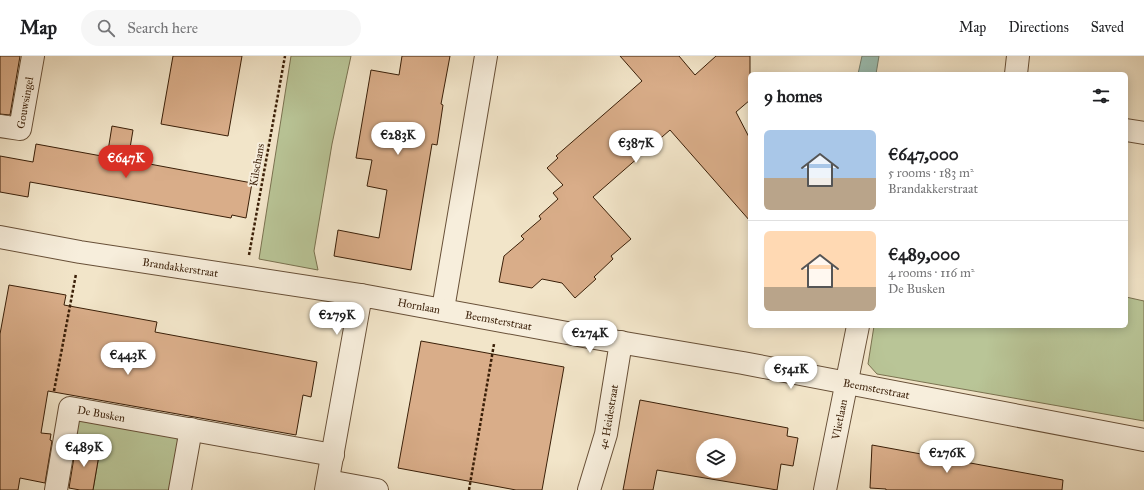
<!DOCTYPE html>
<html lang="en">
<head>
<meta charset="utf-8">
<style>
  :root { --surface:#fff; --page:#f6f6f6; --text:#202124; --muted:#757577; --line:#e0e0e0; --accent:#d93025 }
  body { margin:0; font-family:"IM FELL Great Primer",serif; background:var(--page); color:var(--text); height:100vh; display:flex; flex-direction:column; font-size:15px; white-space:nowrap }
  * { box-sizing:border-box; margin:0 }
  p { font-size:13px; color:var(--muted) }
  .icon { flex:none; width:22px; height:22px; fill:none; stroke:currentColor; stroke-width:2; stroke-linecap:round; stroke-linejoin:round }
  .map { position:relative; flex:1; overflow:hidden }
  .drawer { position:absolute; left:748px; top:16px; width:380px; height:256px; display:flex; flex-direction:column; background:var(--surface); border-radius:6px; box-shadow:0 2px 10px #0003 }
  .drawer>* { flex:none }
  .controls { position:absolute; left:696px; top:382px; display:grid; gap:8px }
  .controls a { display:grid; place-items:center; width:40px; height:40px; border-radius:50%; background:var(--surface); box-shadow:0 2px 10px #0003; font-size:20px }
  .price { position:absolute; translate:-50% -34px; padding:0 9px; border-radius:14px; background:#fff; color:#222; font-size:13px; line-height:26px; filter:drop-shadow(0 1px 2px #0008) }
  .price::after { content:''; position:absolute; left:50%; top:24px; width:12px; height:9px; margin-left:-6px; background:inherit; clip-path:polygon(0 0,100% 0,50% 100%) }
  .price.on { background:var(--accent); color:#fff }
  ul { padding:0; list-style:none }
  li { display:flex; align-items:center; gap:12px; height:100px; padding:0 16px }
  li+li { border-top:1px solid var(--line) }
  li span { display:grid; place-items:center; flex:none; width:112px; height:80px; border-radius:6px; color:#555 }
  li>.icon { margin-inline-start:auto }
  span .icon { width:48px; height:48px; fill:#fffc; stroke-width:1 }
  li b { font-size:17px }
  h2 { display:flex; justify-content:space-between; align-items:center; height:48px; padding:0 16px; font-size:17px }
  header { display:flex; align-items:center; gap:24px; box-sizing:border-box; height:56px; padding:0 20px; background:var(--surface); border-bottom:1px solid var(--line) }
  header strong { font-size:19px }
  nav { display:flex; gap:22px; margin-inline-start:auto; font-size:14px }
  .search { width:280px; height:36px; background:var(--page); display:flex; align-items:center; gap:10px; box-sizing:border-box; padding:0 14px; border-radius:22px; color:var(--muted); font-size:15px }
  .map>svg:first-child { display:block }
  .green { fill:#b9c597; stroke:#7a7250 }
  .water { fill:#9bbfb3; stroke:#747f6f }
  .building { fill:#d9ad89; stroke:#3a1f08; fill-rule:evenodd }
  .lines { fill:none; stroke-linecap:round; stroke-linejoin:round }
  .pedestrian-casing { stroke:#685038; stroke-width:24 }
  .minor-casing { stroke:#685038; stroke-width:24 }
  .path { stroke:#3a1f08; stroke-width:2.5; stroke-dasharray:3 2; stroke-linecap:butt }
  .pedestrian { stroke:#f7eedc; stroke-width:22 }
  .minor { stroke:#f7eedc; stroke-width:22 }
  .labels { text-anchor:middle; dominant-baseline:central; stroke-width:4; stroke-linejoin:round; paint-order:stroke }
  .street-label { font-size:11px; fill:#3a1f08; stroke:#f7eedc }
</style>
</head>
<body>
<header>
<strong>Map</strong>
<div class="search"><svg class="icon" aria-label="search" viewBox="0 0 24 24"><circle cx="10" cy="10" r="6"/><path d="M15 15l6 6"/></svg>Search here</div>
<nav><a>Map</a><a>Directions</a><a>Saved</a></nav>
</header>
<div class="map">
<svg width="1144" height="434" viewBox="0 0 1144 434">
  <rect width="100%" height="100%" fill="#f2e5c9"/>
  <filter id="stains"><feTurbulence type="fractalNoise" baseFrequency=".005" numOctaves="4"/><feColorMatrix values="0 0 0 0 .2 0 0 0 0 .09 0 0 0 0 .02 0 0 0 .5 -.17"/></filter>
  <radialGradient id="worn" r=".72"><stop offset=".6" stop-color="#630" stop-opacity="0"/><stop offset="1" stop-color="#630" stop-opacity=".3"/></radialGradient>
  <path class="green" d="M 291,0 L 351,0 L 332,88 L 314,195 L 318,214 L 259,203 Z
    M 1126,241 L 1144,245 L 1144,365 L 877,318 L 868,308 L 874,270 L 1126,270 Z
    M 80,363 L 169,378 L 177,382 L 179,393 L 171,434 L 93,434 L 100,394 L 75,389 L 72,398 L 74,367 Z"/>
  <path class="water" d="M 862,0 L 879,0 L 876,18 L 858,18 Z"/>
  <path class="building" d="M 0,0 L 20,0 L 10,59 L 0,58 Z
    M 173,0 L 242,0 L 228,80 L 161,68 Z
    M 402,0 L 450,0 L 441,48 L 443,49 L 437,89 L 432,88 L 411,214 L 334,200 L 338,174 L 379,182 L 387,134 L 367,130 L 372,104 L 356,102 L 371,14 L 399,19 Z
    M 620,0 L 679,0 L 695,19 L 716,0 L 750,0 L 750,44 L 736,56 L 750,83 L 750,165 L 670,74 L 593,141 L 631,183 L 611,200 L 613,203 L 594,221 L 596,223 L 575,242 L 562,227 L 542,223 L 532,232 L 499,226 L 504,200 L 524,183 L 521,180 L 541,163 L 539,160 L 558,143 L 553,137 L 563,129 L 547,112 L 558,102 L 556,100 L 642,25 Z
    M 112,70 L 133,74 L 128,104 L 252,127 L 246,162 L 232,159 L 231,162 L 30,126 L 28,141 L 0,136 L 0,100 L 33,106 L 36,88 L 107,101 Z
    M 9,229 L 66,239 L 64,249 L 157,266 L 155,276 L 317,306 L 311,341 L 303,339 L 296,379 L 48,335 L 41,377 L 51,378 L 50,384 L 52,385 L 45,427 L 20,422 L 18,434 L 0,434 L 0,278 Z
    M 421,285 L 564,311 L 542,434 L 516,434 L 398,412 Z
    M 640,344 L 788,372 L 787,380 L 798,382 L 793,410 L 781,408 L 777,434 L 657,414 L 653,434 L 623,434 ZM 703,389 L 729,389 L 729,415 L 703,415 Z
    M 76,389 L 100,393 L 93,434 L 80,434 L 69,432 Z
    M 872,389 L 1063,424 L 1062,434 L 886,434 L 886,433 L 870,432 Z"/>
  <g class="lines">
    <defs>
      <g id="pedestrian">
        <path d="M 328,425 L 377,434"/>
        <path id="s1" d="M 589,434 L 606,378 L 621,286"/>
      </g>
      <g id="minor">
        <path d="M 1016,18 L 1018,0"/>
        <path id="s2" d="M 0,70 L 20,73 L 33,0"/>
        <path d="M 1126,74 L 1144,77"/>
        <path id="s3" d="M 0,181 L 80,196 L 361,239"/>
        <path d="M 443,253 L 486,0"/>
        <path id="s4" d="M 56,434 L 70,352 L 333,399"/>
        <path d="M 180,434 L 191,373"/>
        <path id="s5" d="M 326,434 L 361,239 L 589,281 L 743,307 L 1144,384"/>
        <path id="s6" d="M 825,434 L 858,270"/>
      </g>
    </defs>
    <use href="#pedestrian" class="pedestrian-casing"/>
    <use href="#minor" class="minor-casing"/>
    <path class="path" d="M 249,199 L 285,0
      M 54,335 L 76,218
      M 469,434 L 494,288"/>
    <use href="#pedestrian" class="pedestrian"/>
    <use href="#minor" class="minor"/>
  </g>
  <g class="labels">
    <g class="street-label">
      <text stroke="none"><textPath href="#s2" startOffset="47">Gouwsingel</textPath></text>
      <text transform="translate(257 109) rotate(-80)">Kilschans</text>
      <text stroke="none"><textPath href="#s3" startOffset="183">Brandakkerstraat</textPath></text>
      <text stroke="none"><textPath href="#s5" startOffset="257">Hornlaan</textPath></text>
      <text stroke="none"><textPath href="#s5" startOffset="338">Beemsterstraat</textPath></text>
      <text stroke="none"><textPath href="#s5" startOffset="722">Beemsterstraat</textPath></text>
      <text stroke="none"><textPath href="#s4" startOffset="115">De Busken</textPath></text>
      <text stroke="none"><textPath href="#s1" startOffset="76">4e Heidestraat</textPath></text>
      <text stroke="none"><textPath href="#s6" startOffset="72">Vlietlaan</textPath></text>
    </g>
  </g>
  <rect width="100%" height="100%" filter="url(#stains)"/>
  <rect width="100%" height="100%" fill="url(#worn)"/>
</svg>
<div class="controls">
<a><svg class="icon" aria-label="layers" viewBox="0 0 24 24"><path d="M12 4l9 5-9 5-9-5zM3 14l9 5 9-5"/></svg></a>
</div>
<b class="price" style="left:398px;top:100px">€283K</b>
<b class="price" style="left:636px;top:108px">€387K</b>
<b class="price on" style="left:126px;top:123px">€647K</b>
<b class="price" style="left:337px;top:280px">€279K</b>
<b class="price" style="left:590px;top:298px">€274K</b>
<b class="price" style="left:128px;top:320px">€443K</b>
<b class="price" style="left:791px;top:334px">€541K</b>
<b class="price" style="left:84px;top:412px">€489K</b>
<b class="price" style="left:947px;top:418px">€276K</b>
<section class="drawer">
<h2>9 homes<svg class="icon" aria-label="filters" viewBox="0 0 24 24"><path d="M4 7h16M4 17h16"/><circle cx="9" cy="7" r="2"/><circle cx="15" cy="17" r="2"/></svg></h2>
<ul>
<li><span style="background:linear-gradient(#a9c7e8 60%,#b9a48a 0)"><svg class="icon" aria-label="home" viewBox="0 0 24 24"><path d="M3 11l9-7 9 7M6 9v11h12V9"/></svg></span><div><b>€647,000</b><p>5 rooms · 183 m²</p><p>Brandakkerstraat</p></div></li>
<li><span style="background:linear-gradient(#ffd9b3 70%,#b9a48a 0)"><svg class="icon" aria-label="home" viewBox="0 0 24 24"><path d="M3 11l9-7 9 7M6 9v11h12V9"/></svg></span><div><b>€489,000</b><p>4 rooms · 116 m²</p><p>De Busken</p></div></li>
</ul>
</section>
</div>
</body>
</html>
